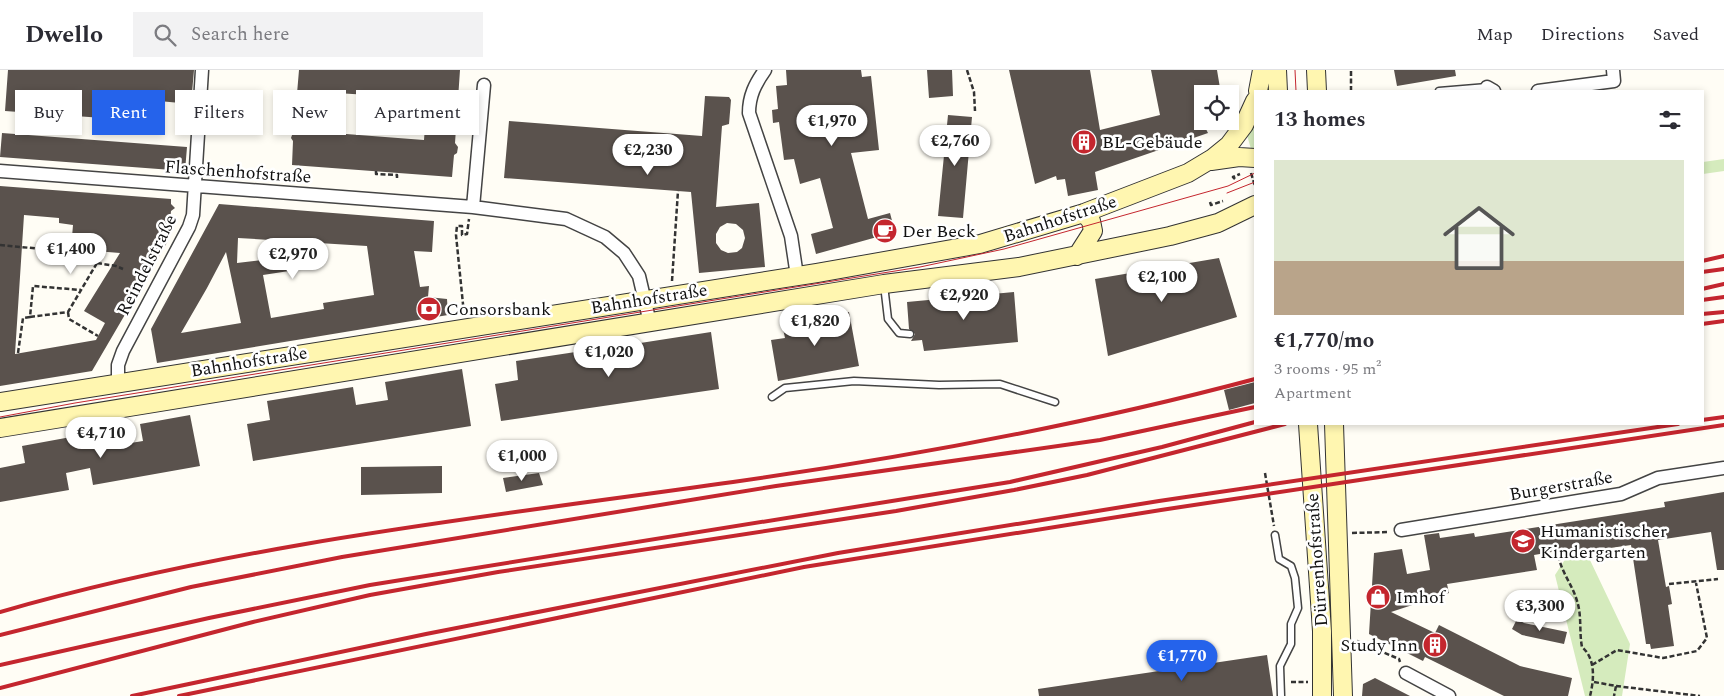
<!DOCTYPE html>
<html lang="en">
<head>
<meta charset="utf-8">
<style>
  :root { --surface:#fff; --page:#f2f2f3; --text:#2b2b33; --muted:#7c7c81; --line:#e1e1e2; --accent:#2563eb }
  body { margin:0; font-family:Spectral,serif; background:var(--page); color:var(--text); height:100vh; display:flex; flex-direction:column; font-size:19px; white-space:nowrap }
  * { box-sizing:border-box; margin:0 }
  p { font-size:16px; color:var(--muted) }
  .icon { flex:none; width:28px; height:28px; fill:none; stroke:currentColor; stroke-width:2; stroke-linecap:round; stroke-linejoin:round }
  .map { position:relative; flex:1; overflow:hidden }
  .details { position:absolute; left:1254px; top:20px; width:450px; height:335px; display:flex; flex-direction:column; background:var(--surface); border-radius:0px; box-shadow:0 2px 8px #0003 }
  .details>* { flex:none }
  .top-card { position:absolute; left:15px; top:20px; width:475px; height:45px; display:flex; gap:10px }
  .controls { position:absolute; left:1194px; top:15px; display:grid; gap:10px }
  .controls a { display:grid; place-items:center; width:45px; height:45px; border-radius:0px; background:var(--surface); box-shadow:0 2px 8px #0003; font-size:25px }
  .price { position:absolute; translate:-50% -42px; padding:0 11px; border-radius:18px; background:#fff; color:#222; font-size:16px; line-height:32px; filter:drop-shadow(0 1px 2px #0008) }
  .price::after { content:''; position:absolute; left:50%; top:30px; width:15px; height:11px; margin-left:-8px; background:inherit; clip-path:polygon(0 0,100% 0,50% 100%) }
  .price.active { background:var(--accent); color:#fff }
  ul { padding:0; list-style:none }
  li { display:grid; align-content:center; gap:10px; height:265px; padding:0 20px }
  li span { display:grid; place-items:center; height:155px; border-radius:0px; color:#555 }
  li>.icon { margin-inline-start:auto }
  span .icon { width:90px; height:90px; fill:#fffc; stroke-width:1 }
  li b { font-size:21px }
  h2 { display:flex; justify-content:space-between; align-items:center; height:60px; padding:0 20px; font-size:21px }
  .chip { padding:0 18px; border-radius:0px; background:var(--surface); box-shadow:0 2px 8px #0003; font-size:18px; line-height:45px }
  .chip.active { background:var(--accent); color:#fff }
  header { display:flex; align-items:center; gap:30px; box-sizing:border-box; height:70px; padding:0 25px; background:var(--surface); border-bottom:1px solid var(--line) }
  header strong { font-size:24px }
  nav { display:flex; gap:28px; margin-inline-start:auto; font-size:18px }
  .search { width:350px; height:45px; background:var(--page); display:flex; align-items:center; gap:12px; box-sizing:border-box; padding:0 18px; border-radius:0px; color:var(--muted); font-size:19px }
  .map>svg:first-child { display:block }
  .green { fill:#d5ebbd }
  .building { fill:#5a524d; fill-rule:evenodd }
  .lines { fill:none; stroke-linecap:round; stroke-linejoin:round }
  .service-casing { stroke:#444; stroke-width:9 }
  .minor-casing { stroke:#444; stroke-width:15 }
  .secondary-casing { stroke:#333; stroke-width:20 }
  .path { stroke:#333; stroke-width:2.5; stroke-dasharray:5 2.5; stroke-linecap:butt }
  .service { stroke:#fff; stroke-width:6 }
  .minor { stroke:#fff; stroke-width:12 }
  .secondary { stroke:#fff6b0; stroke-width:18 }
  .tram { stroke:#c4262e; stroke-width:1 }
  .rail { stroke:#c4262e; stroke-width:4 }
  .labels { text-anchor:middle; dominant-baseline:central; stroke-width:5; stroke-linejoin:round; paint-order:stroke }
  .poi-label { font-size:18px; fill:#111; stroke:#fff; text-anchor:start }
  .street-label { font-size:18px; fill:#111; stroke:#fff }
</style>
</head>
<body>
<header>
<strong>Dwello</strong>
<div class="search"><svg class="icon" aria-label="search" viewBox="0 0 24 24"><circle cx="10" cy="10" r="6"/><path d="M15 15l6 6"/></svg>Search here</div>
<nav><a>Map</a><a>Directions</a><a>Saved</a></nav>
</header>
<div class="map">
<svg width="1724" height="626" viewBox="0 0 1724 626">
  <rect width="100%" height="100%" fill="#fffdf5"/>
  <path class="green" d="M 1255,51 L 1255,79 L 1251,79 L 1247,65 Z
    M 1724,89 L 1724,101 L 1703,104 L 1703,92 Z
    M 1566,488 L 1589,488 L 1630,574 L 1622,626 L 1585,626 L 1555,505 Z"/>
  <path class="building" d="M 8,0 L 194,0 L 191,34 L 159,31 L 159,38 L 129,36 L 128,45 L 104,43 L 103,48 L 5,41 Z
    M 299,0 L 460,0 L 455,73 L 458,77 L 457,83 L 454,85 L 452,107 L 292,95 L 293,71 L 291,68 L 294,59 ZM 336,23 L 369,25 L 368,31 L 394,33 L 395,26 L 427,29 L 424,70 L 333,63 Z
    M 786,0 L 861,0 L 862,7 L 871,6 L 879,80 L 851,83 L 868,149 L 890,143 L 895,162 L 816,184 L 811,164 L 833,158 L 820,108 L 800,114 L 794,89 L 784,90 L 779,52 L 773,53 L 772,40 L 778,39 L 776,16 L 787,15 Z
    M 927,0 L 952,0 L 953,26 L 929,28 Z
    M 1009,0 L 1090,0 L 1100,60 L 1160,45 L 1151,0 L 1217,0 L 1221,24 L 1202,24 L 1202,51 L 1208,63 L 1095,102 L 1098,120 L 1068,126 L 1065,109 L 1057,110 L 1056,106 L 1035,114 Z
    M 1394,0 L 1455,0 L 1456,6 L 1397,16 Z
    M 705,26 L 729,27 L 731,30 L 729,54 L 722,56 L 716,137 L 759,133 L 765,197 L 699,203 L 691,122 L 504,108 L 509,51 L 702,66 ZM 727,153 L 736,154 L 743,160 L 745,168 L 742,178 L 737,182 L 728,183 L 721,180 L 716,173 L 716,164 L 720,157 Z
    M 948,45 L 972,47 L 963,148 L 938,146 Z
    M 2,63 L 187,77 L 185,101 L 0,87 Z
    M 0,116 L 171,129 L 171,134 L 175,138 L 171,141 L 168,171 L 92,301 L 0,316 ZM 24,145 L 59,148 L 59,153 L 73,155 L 71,179 L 120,183 L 84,241 L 105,253 L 96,270 L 15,284 Z
    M 219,134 L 434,151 L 432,182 L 414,181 L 420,217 L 429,216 L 428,227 L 447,229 L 448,245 L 157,293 L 151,259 ZM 238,168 L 367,176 L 374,225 L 323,233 L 324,239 L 271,248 L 263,205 L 289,201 L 287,187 L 237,193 ZM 226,182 L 241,253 L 181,263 L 207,218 Z
    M 1219,188 L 1237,247 L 1108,286 L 1095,209 Z
    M 1014,222 L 1018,272 L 924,281 L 922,270 L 911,271 L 915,264 L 909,259 L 907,232 Z
    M 849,242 L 859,296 L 778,311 L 771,270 L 785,268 L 782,254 Z
    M 711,262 L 719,319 L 501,351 L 495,314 L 518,310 L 516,291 L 602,278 L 605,297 L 637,292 L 634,274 Z
    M 462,299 L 471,356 L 253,391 L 247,354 L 270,350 L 267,331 L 353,317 L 356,335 L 388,330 L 385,312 Z
    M 1255,312 L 1255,333 L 1229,340 L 1224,320 Z
    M 190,345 L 200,396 L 93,415 L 90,398 L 66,403 L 69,420 L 0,432 L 0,398 L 25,393 L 22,376 L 109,360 L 112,376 L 143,371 L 140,354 Z
    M 442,396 L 442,423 L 361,425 L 361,397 Z
    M 539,403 L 543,415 L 506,422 L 503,408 Z
    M 1724,422 L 1724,500 L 1717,500 L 1711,462 L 1658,470 L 1666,517 L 1669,516 L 1672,534 L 1668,535 L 1674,576 L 1651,579 L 1650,574 L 1646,574 L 1631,475 L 1569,484 L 1569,479 L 1534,485 L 1537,500 L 1447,514 L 1449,523 L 1391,542 L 1435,563 L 1439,555 L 1520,596 L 1572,608 L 1568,626 L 1504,626 L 1425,587 L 1423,591 L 1369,564 L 1374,483 L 1402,479 L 1407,504 L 1430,500 L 1424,465 L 1439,463 L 1440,468 L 1474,463 L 1475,467 L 1665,437 L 1664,432 Z
    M 1517,549 L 1524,553 L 1567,562 L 1564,574 L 1522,565 L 1512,559 Z
    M 1267,585 L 1273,626 L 1039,626 L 1038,619 Z
    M 1375,608 L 1410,626 L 1362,626 L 1363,614 Z"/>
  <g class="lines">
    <defs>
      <path id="service" d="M 1439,21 L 1487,17
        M 884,215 L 888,249 L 899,263 L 910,264
        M 772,327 L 785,318 L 854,311 L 939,315 L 1000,314 L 1055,332
        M 1275,465 L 1279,489 L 1291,496 L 1295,508 L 1298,538 L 1291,554 L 1291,574 L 1280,596 L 1281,626"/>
      <path id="minor" d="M 765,0 C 755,14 749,26 749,43 L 791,166 L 797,206
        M 1487,17 L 1494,21
        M 1538,21 L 1614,11 L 1613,0
        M 0,101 L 473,137 L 566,149 L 605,167 L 624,183 L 639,206 L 650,253
        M 473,137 L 484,15
        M 118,313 L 118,295 L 123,281 L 189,157 L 193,145 L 202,0
        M 1401,460 L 1621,424 L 1658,408 L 1724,398
        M 1406,603 L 1449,626"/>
      <path id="secondary" d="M 1277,0 L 1278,21
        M 1316,0 L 1317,21
        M 1258,21 L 1262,0
        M 1211,91 L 1239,87 L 1255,88
        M 1077,186 L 1093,161 L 1091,151 L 1084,143
        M 0,332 L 817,203 L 980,174 L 1084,143 L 1188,103 L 1213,88 L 1229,75 L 1244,55 L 1255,31
        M 1308,354 L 1322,561 L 1322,626
        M 1334,354 L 1343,626
        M 0,358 L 884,214 L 1019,197 L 1170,166 L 1218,153 L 1255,135"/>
    </defs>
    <use href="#service" class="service-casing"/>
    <use href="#minor" class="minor-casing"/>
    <use href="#secondary" class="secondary-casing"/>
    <path class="path" d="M 967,0 L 974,22 L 975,41
      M 1351,21 L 1351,0
      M 376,101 L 376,104 L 397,105 L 397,108
      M 1251,103 L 1255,116
      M 1235,109 L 1233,107 L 1240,104
      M 1210,132 L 1211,135 L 1223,131
      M 0,175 L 94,184 L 97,186 L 97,193 L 116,196 L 123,199
      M 672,211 L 678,121
      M 68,242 L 69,249 L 98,266
      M 464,244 L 456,165 L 457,156 L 462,156 L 462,165 L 467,164 L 469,149
      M 30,247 L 68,242 L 97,193
      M 18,283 L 23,248 L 30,247 L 33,216 L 81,220
      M 1265,403 L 1274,456
      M 1352,463 L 1389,462
      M 1565,480 L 1559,488 C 1562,503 1573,516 1577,531 C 1582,546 1579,562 1582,577 C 1596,589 1594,610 1590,626
      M 1669,514 L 1718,509
      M 1357,571 L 1399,589 L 1400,592
      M 1592,595 L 1617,580 L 1663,588 L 1697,581 L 1707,568 L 1696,513
      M 1291,612 L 1308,612
      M 1594,612 L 1616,616 L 1614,626
      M 1616,616 L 1700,626"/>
    <use href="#service" class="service"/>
    <use href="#minor" class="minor"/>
    <use href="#secondary" class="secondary"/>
    <path class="tram" d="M 1295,0 L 1296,21
      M 1227,123 L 1255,112
      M 0,347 L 75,333 L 920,197 L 1004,179 L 1228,116 L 1255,103"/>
    <path class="rail" d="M 1702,191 L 1724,186
      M 1702,202 L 1724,199
      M 1702,219 L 1724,214
      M 1702,230 L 1724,227
      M 1702,244 L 1724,242
      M 1702,254 L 1724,251
      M 1702,350 L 1724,347
      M 0,542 C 240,473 487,447 733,412 C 909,387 1083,355 1255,309
      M 0,565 L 191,517 L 342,487 L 776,416 L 1100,370 L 1255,337
      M 0,595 L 209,548 L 370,515 L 1010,412 L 1162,377 L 1255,352
      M 0,618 L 253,552 L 370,525 L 498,502 L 896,441 L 1014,420 L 1087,405 L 1285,354
      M 132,626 L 426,564 L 838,483 L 1159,431 L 1678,354
      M 179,626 L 804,497 L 1161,440 L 1724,355"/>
  </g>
  <defs>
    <symbol id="building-disc" viewBox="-11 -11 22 22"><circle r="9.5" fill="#c4262e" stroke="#fff"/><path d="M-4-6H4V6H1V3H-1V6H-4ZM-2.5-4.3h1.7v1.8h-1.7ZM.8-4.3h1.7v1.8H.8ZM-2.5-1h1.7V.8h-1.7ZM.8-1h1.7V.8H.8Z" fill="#fff"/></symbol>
    <symbol id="cafe-disc" viewBox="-11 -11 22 22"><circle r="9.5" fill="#c4262e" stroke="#fff"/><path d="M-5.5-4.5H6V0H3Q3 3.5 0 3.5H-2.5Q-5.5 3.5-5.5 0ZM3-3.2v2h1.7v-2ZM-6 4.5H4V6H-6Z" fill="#fff"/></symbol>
    <symbol id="bank-disc" viewBox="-11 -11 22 22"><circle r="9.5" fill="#c4262e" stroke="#fff"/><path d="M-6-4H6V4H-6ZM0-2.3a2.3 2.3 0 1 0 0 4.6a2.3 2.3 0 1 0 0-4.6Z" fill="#fff"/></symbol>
    <symbol id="school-disc" viewBox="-11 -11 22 22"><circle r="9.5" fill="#c4262e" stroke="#fff"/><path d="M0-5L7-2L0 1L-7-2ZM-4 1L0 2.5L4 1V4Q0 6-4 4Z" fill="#fff"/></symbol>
    <symbol id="shop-disc" viewBox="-11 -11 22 22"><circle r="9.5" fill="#c4262e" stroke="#fff"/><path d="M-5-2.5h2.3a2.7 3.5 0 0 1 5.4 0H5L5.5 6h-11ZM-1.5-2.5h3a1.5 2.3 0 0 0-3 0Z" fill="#fff"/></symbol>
  </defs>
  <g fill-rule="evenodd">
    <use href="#building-disc" x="1070" y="58" width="28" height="28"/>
    <use href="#cafe-disc" x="871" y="147" width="28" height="28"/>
    <use href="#bank-disc" x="415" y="225" width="28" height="28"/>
    <use href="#school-disc" x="1509" y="457" width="28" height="28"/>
    <use href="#shop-disc" x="1364" y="513" width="28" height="28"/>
    <use href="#building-disc" x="1421" y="561" width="28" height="28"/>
  </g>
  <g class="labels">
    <g class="poi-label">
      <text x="1102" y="72">BL-Gebäude</text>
      <text x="902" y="161">Der Beck</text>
      <text x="446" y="239">Consorsbank</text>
      <text x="1540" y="461">Humanistischer<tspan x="1540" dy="21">Kindergarten</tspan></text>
      <text x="1396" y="527">Imhof</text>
      <text x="1418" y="575" text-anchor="end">Study Inn</text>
    </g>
    <g class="street-label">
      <text transform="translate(238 102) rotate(4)">Flaschenhofstraße</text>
      <text transform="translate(1060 149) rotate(-18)">Bahnhofstraße</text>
      <text transform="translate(147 195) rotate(-63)">Reindelstraße</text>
      <text transform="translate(649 229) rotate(-9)">Bahnhofstraße</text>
      <text transform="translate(249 292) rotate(-9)">Bahnhofstraße</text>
      <text transform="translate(1561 416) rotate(-10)">Burgerstraße</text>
      <text transform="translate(1317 490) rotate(-94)">Dürrenhofstraße</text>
    </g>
  </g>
</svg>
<div class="controls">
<a><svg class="icon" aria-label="locate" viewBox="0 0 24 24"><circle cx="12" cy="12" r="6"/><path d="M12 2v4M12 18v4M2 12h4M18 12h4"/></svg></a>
</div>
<b class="price" style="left:832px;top:77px">€1,970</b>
<b class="price" style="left:955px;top:97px">€2,760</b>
<b class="price" style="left:648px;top:106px">€2,230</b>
<b class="price" style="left:71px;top:205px">€1,400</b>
<b class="price" style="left:293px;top:210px">€2,970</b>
<b class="price" style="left:1162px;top:233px">€2,100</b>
<b class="price" style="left:964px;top:251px">€2,920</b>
<b class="price" style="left:815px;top:277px">€1,820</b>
<b class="price" style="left:609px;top:308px">€1,020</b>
<b class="price" style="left:101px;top:389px">€4,710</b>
<b class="price" style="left:522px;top:412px">€1,000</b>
<b class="price" style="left:1540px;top:562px">€3,300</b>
<b class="price active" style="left:1182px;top:612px">€1,770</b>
<div class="top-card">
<a class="chip">Buy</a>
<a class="chip active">Rent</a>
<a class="chip">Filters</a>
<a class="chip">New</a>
<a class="chip">Apartment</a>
</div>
<section class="details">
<h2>13 homes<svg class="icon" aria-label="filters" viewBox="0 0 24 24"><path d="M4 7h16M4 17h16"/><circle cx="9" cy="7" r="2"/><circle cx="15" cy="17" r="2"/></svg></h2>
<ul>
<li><span style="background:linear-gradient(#dfe7d0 65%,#b9a48a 0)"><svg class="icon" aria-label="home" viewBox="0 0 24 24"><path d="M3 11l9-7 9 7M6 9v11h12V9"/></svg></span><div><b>€1,770/mo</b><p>3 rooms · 95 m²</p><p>Apartment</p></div></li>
</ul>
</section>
</div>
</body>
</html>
